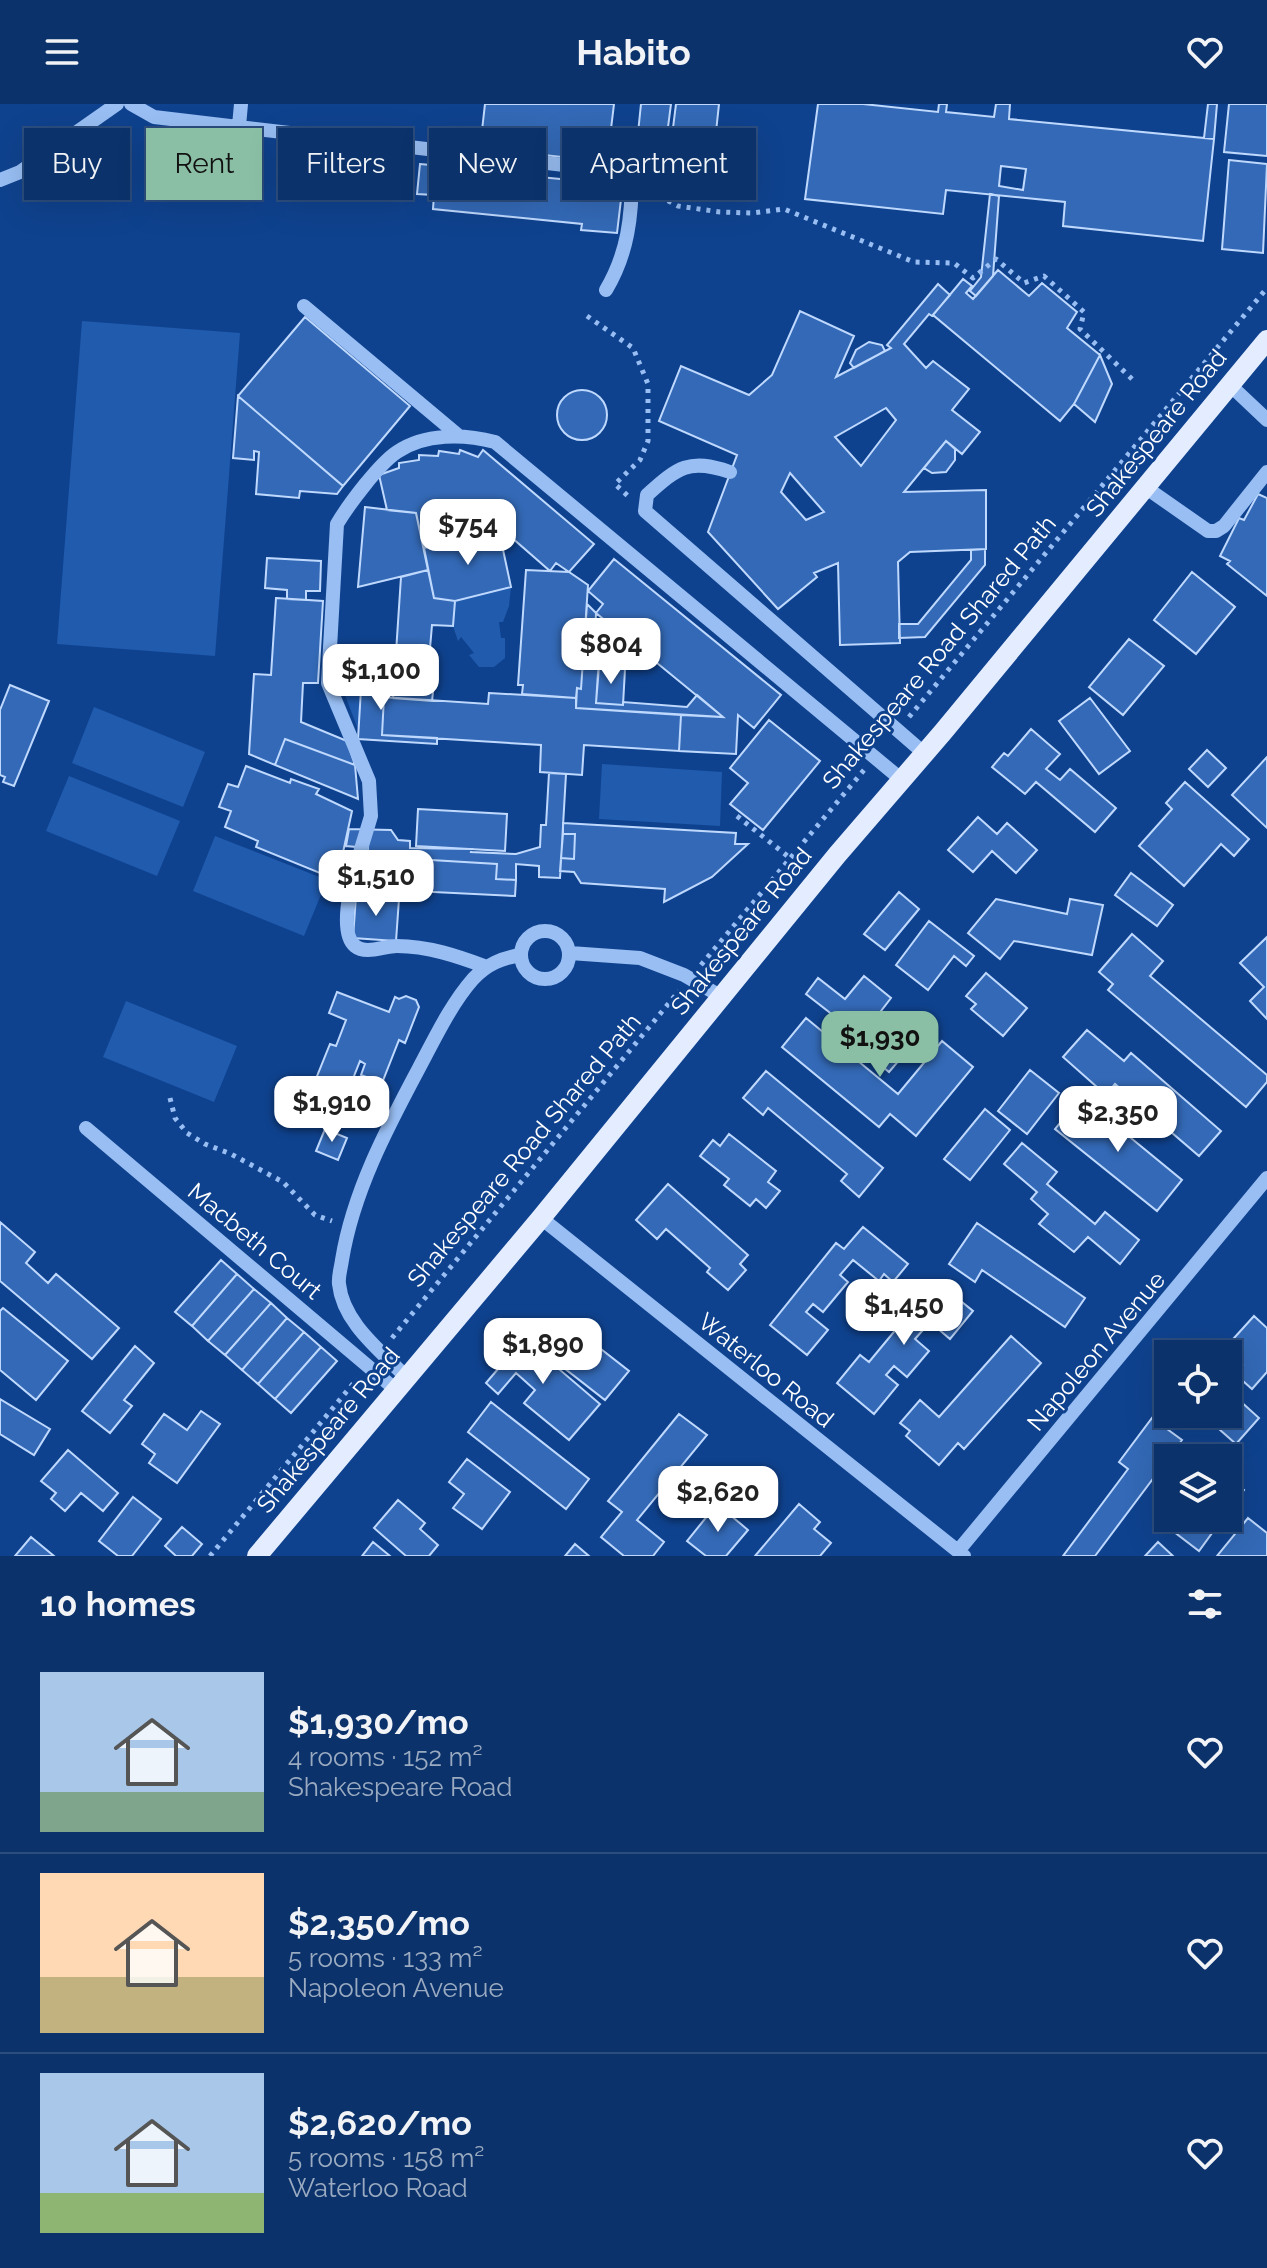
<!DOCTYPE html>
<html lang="en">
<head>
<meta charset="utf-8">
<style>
  :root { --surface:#0b326a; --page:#193e72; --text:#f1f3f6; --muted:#9aaac1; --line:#2b4d7e; --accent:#8abfa5 }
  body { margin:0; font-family:Raleway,sans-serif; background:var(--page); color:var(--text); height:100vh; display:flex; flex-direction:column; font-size:30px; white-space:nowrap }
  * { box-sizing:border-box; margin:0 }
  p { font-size:26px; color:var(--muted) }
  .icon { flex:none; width:44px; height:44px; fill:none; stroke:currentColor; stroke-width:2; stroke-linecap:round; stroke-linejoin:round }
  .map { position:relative; height:1452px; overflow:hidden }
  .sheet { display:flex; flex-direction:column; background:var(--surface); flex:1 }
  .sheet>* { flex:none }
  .guide { position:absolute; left:24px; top:24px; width:800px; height:72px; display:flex; gap:16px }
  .fabs { position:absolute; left:1154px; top:1236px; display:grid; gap:16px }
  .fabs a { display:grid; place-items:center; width:88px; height:88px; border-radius:0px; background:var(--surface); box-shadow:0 8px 32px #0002,0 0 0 2px var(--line); font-size:40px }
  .price { position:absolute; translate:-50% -68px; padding:0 18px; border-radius:16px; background:#fff; color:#222; font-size:26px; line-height:52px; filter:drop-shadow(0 2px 4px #0008) }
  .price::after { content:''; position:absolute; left:50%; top:48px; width:24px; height:18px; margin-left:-12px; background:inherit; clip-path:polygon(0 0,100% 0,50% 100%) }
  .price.current { background:var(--accent); color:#111 }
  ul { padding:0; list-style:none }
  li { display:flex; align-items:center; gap:24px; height:200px; padding:0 40px }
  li+li { border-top:2px solid var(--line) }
  li span { display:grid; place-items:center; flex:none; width:224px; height:160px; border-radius:0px; color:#555 }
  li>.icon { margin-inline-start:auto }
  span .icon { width:96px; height:96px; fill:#fffc; stroke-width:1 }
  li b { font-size:34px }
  h2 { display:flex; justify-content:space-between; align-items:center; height:96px; padding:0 40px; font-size:34px }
  .chip { padding:0 28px; border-radius:0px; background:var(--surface); box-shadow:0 8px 32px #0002,0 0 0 2px var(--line); font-size:28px; line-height:72px }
  .chip.current { background:var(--accent); color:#111 }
  header { display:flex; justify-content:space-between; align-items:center; height:104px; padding:0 40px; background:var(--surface); font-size:36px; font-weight:700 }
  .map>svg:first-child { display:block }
  .green { fill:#205bae }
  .building { fill:#3369b6; stroke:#bfd9fe; stroke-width:2; fill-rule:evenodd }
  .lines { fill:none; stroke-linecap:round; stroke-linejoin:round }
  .path { stroke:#98bef3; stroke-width:5; stroke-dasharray:4 6; stroke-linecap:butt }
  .minor { stroke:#98bef3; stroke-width:14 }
  .major { stroke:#e4edff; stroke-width:20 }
  .labels { text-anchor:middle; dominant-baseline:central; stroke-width:6; stroke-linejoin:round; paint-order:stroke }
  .street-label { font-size:24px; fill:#fff; stroke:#0f428e }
</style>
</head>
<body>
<header><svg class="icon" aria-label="menu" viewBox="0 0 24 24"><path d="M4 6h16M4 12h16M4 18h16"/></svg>Habito<svg class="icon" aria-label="heart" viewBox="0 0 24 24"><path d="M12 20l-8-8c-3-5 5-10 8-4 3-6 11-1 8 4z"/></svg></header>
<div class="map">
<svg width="1267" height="1452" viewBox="0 0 1267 1452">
  <rect width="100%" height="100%" fill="#0f428e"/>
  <path class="green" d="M 82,217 L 240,229 L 215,552 L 57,540 Z
    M 511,483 L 509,502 L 503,518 L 499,518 L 501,534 L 505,534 L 505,554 L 494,563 L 479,563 L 469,551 L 474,549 L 461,533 L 458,537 L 453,522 L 455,497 Z
    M 342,583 L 361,585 L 359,628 Z
    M 94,603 L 205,648 L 183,703 L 72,659 Z
    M 602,660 L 722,668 L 720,722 L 599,715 Z
    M 69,672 L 180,717 L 157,772 L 46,727 Z
    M 215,732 L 327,776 L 304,832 L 193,787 Z
    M 126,897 L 237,942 L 214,998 L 103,953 Z"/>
  <path class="building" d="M 485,0 L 614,0 L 607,58 L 480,44 Z
    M 641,0 L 671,0 L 667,31 L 638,29 Z
    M 676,0 L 719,0 L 716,28 L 673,24 Z
    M 818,0 L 863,0 L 938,8 L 939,0 L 947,0 L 946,8 L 994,13 L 996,0 L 1010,0 L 1009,15 L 1214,35 L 1203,137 L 1063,122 L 1065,98 L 946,86 L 943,110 L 805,95 ZM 1001,62 L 1026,65 L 1023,86 L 999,82 Z
    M 1208,0 L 1217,0 L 1214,35 L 1204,34 Z
    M 1229,0 L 1267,0 L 1267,52 L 1224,48 Z
    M 1229,56 L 1267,60 L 1263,149 L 1222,145 Z
    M 420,60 L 461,64 L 460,81 L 507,86 L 509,70 L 591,78 L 590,83 L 622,87 L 617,129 L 581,126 L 582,120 L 433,105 L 434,91 L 417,90 Z
    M 990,90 L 999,92 L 993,172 L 976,192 L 970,187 L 981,173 Z
    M 998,166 L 1029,192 L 1042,179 L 1077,208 L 1067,224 L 1100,251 L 1074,300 L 1060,317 L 933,211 L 963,175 L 972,182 L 966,189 L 973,195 Z
    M 938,180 L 950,191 L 932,212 L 929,210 L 904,240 L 926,264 L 933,257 L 969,285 L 952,306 L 980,328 L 962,350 L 946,337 L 904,388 L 986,386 L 986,445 L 910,448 L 898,458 L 900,539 L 840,541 L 838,459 L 814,469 L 817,473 L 778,505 L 708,428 L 737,351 L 659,317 L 681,262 L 749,291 L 772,271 L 800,207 L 854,232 L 836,273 L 891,244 L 887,241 ZM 886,304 L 896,316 L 861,362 L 835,333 ZM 790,369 L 824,408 L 806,416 L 781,388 Z
    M 305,213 L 410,302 L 343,382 L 238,292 Z
    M 869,238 L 882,241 L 885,247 L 854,264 L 850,259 L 856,246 Z
    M 1100,251 L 1112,280 L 1095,318 L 1074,300 Z
    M557 311a25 25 0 1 1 50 0a25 25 0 1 1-50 0Z
    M 238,292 L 343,382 L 337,390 L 300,387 L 299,394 L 256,390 L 259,348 L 254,347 L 254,356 L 233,354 Z
    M 946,337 L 955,345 L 955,356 L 946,368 L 932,369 L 924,364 Z
    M 460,346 L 478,353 L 483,346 L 594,440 L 569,468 L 556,459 L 550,467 L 503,426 L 424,444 L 416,409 L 387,406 L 379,371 L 399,364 L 399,359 L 419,356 L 419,351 L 438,352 L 439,347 L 459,350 Z
    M 1258,390 L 1267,394 L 1267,492 L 1227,460 L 1230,457 L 1220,452 L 1239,414 L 1244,416 Z
    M 365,403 L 416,409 L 428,466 L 358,483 Z
    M 499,427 L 511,483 L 455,497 L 434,494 L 424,444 Z
    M 985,445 L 985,461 L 925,533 L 899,534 L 899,520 L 918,520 L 971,456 L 971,446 Z
    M 267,454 L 321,457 L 320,487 L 306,487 L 306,496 L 287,495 L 287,486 L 265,484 Z
    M 614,455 L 781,591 L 754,624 L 738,611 L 736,650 L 679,647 L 681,611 L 723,613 L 596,509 L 603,500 L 588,487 Z
    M 428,466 L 434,494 L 455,497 L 453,522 L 432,521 L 427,579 L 434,579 L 432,597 L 393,594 L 401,473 Z
    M 526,466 L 569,468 L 588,481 L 581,585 L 577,584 L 576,594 L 522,590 L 523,581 L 518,581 Z
    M 1192,468 L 1235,503 L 1196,550 L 1154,516 Z
    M 276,494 L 323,497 L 318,579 L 303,579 L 301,618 L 347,637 L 355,661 L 285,635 L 275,661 L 249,650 L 254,570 L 271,571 Z
    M 587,500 L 596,509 L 594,554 L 599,554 L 596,599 L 623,601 L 623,598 L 687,603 L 697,591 L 723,613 L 576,604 L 577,584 L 581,585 Z
    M 1129,535 L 1164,562 L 1123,611 L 1089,583 Z
    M 345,548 L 379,550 L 376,586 L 342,583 Z
    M 599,563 L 625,565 L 623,601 L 596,599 Z
    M 378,567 L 395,568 L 393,594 L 384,593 L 382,631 L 437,634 L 437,640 L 358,635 L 361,585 L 376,586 Z
    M 10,581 L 49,597 L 14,682 L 3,678 L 5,673 L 0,671 L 0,606 Z
    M 489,589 L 576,594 L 576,604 L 681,611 L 679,647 L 584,641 L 582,671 L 540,668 L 541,641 L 382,631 L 384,593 L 488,600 Z
    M 1090,594 L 1130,647 L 1099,670 L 1059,617 Z
    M 769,616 L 820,657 L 763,726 L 730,700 L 748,679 L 730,664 Z
    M 1031,625 L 1060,650 L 1046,665 L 1060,676 L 1070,665 L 1116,704 L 1095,728 L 1036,678 L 1025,690 L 992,663 L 1004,649 L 1008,652 Z
    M 285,635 L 355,661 L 358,695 L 275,661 Z
    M 1207,646 L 1226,664 L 1208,683 L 1189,665 Z
    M 1267,653 L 1267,724 L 1232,691 Z
    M 246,662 L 290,679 L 291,675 L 319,685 L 316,690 L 352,707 L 337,776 L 256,743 L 258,737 L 225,723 L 231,707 L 219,703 L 228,680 L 238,683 Z
    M 549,669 L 566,670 L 560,774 L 539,773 L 539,762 L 516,760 L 516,776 L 496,775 L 497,760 L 381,753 L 381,765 L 366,765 L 368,744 L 346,742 L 349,725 L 391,726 L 398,736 L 410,737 L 410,744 L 472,745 L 471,748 L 516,750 L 540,743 L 541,721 L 546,721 Z
    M 1185,678 L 1249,735 L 1234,752 L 1221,740 L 1184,782 L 1139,742 L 1172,705 L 1166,699 Z
    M 418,705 L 507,710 L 505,747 L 416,742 Z
    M 978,713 L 997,730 L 1007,719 L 1037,746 L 1016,769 L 992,747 L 973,768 L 948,746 Z
    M 563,719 L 736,729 L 735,740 L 748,740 L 712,773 L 664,798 L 665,785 L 581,779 L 574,768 L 560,767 L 561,754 L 574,755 L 575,730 L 563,730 Z
    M 563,730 L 575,730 L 574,755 L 561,754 Z
    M 381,753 L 497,760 L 496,775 L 516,776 L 515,792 L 393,786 L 393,795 L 358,793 L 358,781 L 380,781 Z
    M 366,765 L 381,765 L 380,781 L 365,781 Z
    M 1131,769 L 1173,801 L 1157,822 L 1115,791 Z
    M 899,788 L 919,805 L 885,846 L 864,830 Z
    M 356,792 L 399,795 L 396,837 L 353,834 Z
    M 996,795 L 1067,810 L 1070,795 L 1103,801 L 1092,851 L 1014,837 L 1000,855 L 968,829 Z
    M 929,817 L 974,852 L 966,862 L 954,852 L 928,886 L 896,861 Z
    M 1132,830 L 1163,857 L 1150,872 L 1267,971 L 1267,978 L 1246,1003 L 1108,886 L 1113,880 L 1099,868 Z
    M 1267,833 L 1267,915 L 1250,897 L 1264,883 L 1240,859 Z
    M 986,869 L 1027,904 L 1003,932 L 971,905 L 976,900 L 966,892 Z
    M 864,872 L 891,894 L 861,933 L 806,890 L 818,874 L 845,895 Z
    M 337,888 L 389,908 L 395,893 L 399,895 L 406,892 L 416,896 L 419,903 L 405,939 L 399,936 L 382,979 L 361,971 L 365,960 L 360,957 L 335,1020 L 303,1007 L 330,940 L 336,942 L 346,916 L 329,909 Z
    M 806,914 L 898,990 L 942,937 L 973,963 L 916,1032 L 890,1010 L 879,1023 L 782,943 Z
    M 894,925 L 913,940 L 889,968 L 871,953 Z
    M 1087,926 L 1124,957 L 1131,949 L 1221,1027 L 1199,1052 L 1115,980 L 1106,991 L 1063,953 Z
    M 1030,966 L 1059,989 L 1027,1030 L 998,1007 Z
    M 766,967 L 883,1064 L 859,1093 L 841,1077 L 847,1070 L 768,1004 L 763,1011 L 743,994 Z
    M 1081,993 L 1182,1076 L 1157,1107 L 1055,1025 Z
    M 985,1005 L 1010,1026 L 970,1076 L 944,1055 Z
    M 325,1025 L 347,1034 L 338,1056 L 316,1047 Z
    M 729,1030 L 776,1067 L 768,1078 L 780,1087 L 766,1104 L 756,1095 L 750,1102 L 724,1081 L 729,1075 L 700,1052 L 713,1036 L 720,1042 Z
    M 1022,1039 L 1057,1068 L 1047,1080 L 1095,1120 L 1105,1108 L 1139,1136 L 1120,1160 L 1088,1133 L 1074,1148 L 1039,1120 L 1048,1110 L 1031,1095 L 1037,1088 L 1004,1060 Z
    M 668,1080 L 748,1151 L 740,1160 L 746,1166 L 728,1186 L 707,1168 L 710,1164 L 666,1125 L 657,1135 L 636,1116 Z
    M 0,1118 L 35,1148 L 26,1159 L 48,1179 L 56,1170 L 119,1224 L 92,1255 L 0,1177 Z
    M 977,1119 L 1085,1194 L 1065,1223 L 982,1166 L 975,1178 L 949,1160 Z
    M 863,1123 L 908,1160 L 893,1178 L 884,1170 L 879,1177 L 853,1156 L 840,1171 L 848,1178 L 823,1208 L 813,1200 L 806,1208 L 828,1226 L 807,1251 L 770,1221 L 836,1139 L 844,1145 Z
    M 221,1156 L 237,1170 L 192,1222 L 175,1208 Z
    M 237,1170 L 254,1185 L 208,1237 L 192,1222 Z
    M 936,1177 L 973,1207 L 950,1235 L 930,1218 L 915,1235 L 929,1247 L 907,1273 L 894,1262 L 886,1271 L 898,1281 L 874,1310 L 837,1279 L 860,1251 L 869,1258 Z
    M 254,1185 L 271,1199 L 225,1251 L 208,1237 Z
    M 271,1199 L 287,1214 L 242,1266 L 225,1251 Z
    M 3,1204 L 68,1257 L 36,1296 L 0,1266 L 0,1207 Z
    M 1254,1212 L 1267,1224 L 1267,1268 L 1252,1285 L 1235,1270 L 1243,1261 L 1225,1244 Z
    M 287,1214 L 304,1228 L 258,1280 L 242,1266 Z
    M 565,1217 L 629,1267 L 605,1296 L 541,1246 Z
    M 512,1225 L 600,1300 L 569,1336 L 524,1299 L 535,1286 L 516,1269 L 498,1290 L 486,1279 L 504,1258 L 492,1248 Z
    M 304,1228 L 321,1243 L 275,1295 L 258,1280 Z
    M 1011,1232 L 1041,1259 L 964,1345 L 958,1339 L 939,1361 L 906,1332 L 910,1327 L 900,1319 L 920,1296 L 939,1313 Z
    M 135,1242 L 154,1259 L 124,1296 L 132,1302 L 110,1329 L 82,1307 Z
    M 321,1243 L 337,1257 L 291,1309 L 275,1295 Z
    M 1228,1286 L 1259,1314 L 1236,1340 L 1202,1310 L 1228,1310 Z
    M 0,1295 L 50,1325 L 34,1351 L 0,1330 Z
    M 491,1298 L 589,1375 L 566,1405 L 468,1328 Z
    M 201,1307 L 220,1320 L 177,1379 L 149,1359 L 155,1350 L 142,1340 L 164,1310 L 187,1326 Z
    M 679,1310 L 707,1331 L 637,1416 L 664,1438 L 653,1452 L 624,1452 L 601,1433 L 622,1408 L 608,1397 Z
    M 1152,1314 L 1182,1336 L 1095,1452 L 1063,1452 L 1128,1365 L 1119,1358 Z
    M 68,1346 L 118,1389 L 103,1407 L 81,1389 L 65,1407 L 51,1395 L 56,1389 L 41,1377 Z
    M 467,1355 L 510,1388 L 482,1425 L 453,1404 L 464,1390 L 449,1378 Z
    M 1228,1374 L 1244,1386 L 1228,1408 Z
    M 133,1393 L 161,1415 L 132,1452 L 118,1452 L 99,1437 Z
    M 398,1396 L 425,1419 L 420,1425 L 438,1441 L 429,1452 L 406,1452 L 374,1424 Z
    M 717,1400 L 748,1426 L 726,1452 L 706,1452 L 687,1437 Z
    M 799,1400 L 820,1418 L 814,1425 L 831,1439 L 820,1452 L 755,1452 Z
    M 1170,1414 L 1223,1414 L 1199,1447 L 1165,1421 Z
    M 1248,1414 L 1267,1429 L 1267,1452 L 1217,1452 Z
    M 182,1423 L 202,1440 L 192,1452 L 176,1452 L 165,1442 Z
    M 31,1433 L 54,1452 L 15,1452 Z
    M 373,1438 L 390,1452 L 362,1452 Z
    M 1158,1438 L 1173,1452 L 1145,1452 Z
    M 575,1440 L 589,1452 L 565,1452 Z"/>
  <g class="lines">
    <path class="path" d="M 652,86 L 653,89 L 678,102 L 720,108 L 752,109 L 784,105 L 914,158 L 954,159 L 973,174 L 996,155 L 1024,179 L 1044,172 L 1084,208 L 1080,225 L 1133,276
      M 587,212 L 633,244 L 648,280 L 648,337 L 640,356 L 615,380 L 629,393
      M 909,613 L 1267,184
      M 737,712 L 790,754
      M 701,861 L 864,666
      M 170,994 L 175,1014 L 187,1029 L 205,1040 L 231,1050 L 283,1078 L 315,1111 L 332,1117
      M 392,1234 L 679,887
      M 210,1452 L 357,1275"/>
    <path class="minor" d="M 131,0 L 154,13 L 632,69 C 632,112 628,149 606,186
      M 239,22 L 241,0
      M 0,76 L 20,68 L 117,0
      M 304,202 L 459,332
      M 1230,281 L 1267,316
      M 730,368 C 689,354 678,363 647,391 L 645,407 L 925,650
      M 1145,383 L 1208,427 L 1216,427 L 1224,422 L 1267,368
      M521 851a24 24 0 1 1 48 0a24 24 0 1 1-48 0Z
      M 570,849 L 640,854 L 684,871 L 722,893
      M 487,863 C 457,852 428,842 397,842 C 384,842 366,851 355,842 C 332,823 364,738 371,712 L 369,677 L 328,579 L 337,420 C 349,400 379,360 397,348 C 425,329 464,330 495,338 L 902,676
      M 86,1024 L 395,1285
      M 541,1114 L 964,1452
      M 406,1273 C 381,1247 343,1219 339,1180 C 338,1173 341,1164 342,1156 C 353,1088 387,1024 419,964 C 435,934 451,900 473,875 C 487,860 502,854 521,851
      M 958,1447 L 1267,1074"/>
    <path class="major" d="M 257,1452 L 541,1114 L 837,751 L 943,628 L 1267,236"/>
  </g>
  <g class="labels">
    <g class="street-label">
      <text transform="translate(1156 329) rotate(-51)">Shakespeare Road</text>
      <text transform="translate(939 548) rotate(-50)">Shakespeare Road Shared Path</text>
      <text transform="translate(741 827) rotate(-51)">Shakespeare Road</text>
      <text transform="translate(524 1046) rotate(-50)">Shakespeare Road Shared Path</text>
      <text transform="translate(255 1137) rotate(40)">Macbeth Court</text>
      <text transform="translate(1096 1247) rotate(-50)">Napoleon Avenue</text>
      <text transform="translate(766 1266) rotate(39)">Waterloo Road</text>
      <text transform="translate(328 1326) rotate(-50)">Shakespeare Road</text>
    </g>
  </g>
</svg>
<div class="fabs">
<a><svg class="icon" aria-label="locate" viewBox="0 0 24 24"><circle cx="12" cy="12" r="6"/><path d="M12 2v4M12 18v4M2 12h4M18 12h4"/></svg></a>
<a><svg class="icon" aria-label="layers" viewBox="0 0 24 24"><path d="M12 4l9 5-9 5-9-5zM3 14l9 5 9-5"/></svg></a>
</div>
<b class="price" style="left:468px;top:463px">$754</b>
<b class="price" style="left:611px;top:582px">$804</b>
<b class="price" style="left:381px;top:608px">$1,100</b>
<b class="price" style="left:376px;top:814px">$1,510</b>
<b class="price current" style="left:880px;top:975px">$1,930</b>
<b class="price" style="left:332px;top:1040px">$1,910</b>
<b class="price" style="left:1118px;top:1050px">$2,350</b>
<b class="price" style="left:904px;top:1243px">$1,450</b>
<b class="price" style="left:543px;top:1282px">$1,890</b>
<b class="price" style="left:718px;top:1430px">$2,620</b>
<div class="guide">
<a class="chip">Buy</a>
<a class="chip current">Rent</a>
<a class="chip">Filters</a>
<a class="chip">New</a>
<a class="chip">Apartment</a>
</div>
</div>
<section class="sheet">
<h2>10 homes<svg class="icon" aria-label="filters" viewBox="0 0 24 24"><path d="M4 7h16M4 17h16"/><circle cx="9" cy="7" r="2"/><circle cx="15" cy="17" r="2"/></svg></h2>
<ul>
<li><span style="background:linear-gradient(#a9c7e8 75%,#7fa58c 0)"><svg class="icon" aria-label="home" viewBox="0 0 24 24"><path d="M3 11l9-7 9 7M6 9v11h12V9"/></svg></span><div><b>$1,930/mo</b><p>4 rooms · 152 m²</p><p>Shakespeare Road</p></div><svg class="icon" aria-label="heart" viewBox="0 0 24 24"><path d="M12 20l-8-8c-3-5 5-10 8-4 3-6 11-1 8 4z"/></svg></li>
<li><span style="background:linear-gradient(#ffd9b3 65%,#c2b280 0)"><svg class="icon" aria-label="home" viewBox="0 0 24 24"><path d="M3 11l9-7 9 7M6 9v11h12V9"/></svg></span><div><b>$2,350/mo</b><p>5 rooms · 133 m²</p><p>Napoleon Avenue</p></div><svg class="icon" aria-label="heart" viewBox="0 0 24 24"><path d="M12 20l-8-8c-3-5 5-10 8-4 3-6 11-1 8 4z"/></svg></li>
<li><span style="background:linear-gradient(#a9c7e8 75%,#8fb573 0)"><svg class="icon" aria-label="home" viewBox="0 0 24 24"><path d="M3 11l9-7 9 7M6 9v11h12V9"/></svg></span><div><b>$2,620/mo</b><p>5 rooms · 158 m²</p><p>Waterloo Road</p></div><svg class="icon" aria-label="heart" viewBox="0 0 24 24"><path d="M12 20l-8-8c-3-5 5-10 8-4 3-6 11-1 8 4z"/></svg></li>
</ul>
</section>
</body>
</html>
